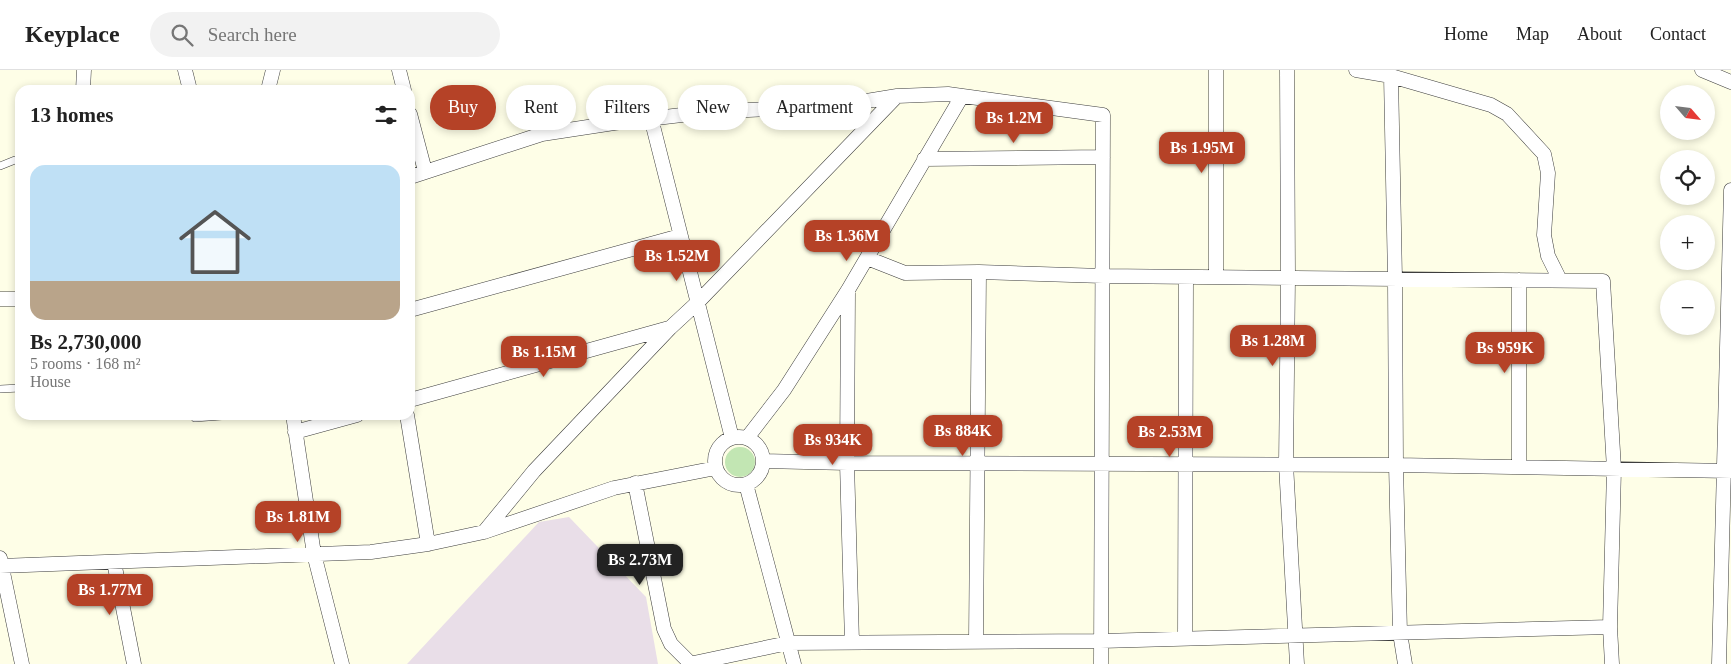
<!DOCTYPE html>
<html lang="en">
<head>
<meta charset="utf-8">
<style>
  :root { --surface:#fff; --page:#f2f2f2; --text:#222; --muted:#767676; --line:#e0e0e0; --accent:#b54227 }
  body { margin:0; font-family:"Times New Roman",serif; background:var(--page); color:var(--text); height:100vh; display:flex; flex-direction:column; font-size:19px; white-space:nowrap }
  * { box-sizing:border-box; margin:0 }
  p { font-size:16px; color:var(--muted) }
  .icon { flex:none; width:28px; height:28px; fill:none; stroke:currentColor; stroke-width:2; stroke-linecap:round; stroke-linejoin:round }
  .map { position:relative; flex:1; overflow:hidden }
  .panel { position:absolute; left:15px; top:15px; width:400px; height:335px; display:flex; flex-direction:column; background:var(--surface); border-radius:15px; box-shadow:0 2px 8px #0003 }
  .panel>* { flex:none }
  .hud { position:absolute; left:430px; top:15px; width:475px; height:45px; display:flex; gap:10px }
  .needle { width:32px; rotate:118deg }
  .fabs { position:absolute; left:1660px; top:15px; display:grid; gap:10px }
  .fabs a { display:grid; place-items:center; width:55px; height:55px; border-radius:50%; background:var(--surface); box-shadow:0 2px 8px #0003; font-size:25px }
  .price { position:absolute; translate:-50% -42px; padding:0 11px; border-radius:10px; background:var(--accent); color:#fff; font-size:16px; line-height:32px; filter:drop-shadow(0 1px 2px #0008) }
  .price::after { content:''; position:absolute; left:50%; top:30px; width:15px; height:11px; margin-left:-8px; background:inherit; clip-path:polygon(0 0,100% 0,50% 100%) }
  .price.current { background:#222; color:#fff }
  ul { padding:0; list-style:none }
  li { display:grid; align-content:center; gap:10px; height:265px; padding:0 15px }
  li span { display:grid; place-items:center; height:155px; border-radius:15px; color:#555 }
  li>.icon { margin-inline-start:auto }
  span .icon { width:90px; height:90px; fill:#fffc; stroke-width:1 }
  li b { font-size:21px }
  h2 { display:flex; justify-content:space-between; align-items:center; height:60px; padding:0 15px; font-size:21px }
  .chip { padding:0 18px; border-radius:22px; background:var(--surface); box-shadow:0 2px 8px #0003; font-size:18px; line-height:45px }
  .chip.current { background:var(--accent); color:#fff }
  header { display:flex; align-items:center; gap:30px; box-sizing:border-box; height:70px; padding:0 25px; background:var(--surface); border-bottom:1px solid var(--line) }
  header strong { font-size:24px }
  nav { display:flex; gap:28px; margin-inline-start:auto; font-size:18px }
  .search { width:350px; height:45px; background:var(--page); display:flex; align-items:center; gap:12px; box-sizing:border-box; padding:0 18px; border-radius:28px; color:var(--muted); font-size:19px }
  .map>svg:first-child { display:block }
  .industrial { fill:#e9dee8 }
  .green { fill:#c2e6b3 }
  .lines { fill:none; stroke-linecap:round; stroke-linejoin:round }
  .service-casing { stroke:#3d3d3d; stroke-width:8 }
  .minor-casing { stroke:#3d3d3d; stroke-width:15 }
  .service { stroke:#fff; stroke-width:7 }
  .minor { stroke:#fff; stroke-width:14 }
</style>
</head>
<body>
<header>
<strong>Keyplace</strong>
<div class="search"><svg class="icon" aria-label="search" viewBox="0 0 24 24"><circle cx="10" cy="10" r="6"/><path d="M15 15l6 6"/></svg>Search here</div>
<nav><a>Home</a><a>Map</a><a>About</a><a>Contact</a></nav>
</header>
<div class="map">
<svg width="1731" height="594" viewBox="0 0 1731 594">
  <rect width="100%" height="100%" fill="#fefee7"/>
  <path class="industrial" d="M 569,447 L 646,527 L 658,594 L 407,594 L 539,452 Z"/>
  <path class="green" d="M725 392a15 15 0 1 1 30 0a15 15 0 1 1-30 0Z"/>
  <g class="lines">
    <defs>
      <path id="service" d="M 0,96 L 15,90 L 20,90
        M 0,319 L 20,318
        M 195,348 L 235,345"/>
      <path id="minor" d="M 185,0 L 190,20
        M 399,0 L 404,20
        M 1287,0 L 1288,208 L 1286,394 L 1297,594
        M 1356,0 L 1391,6 L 1491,35 L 1507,44 L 1544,84 L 1548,103 L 1544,165 L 1548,186 L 1560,210
        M 1702,0 L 1731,12
        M 1391,6 L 1395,209 L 1396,395 L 1400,563 L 1405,594
        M 83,20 L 84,0
        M 268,20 L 273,0
        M 410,44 L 425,101
        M 651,48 L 732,368
        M 924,89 L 1103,87
        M 410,107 L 542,64 L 614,53 L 707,42 L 836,36 L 897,26 L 948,24 L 1103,45 L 1101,594
        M 867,188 L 905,203 L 979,202 L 1103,206 L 1603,211 L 1614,399 L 1610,557 L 1612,594
        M 1216,207 L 1216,0
        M 848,221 L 847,393 L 852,572
        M 0,229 L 20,229
        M 410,240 L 680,166
        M 410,330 L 669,258
        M 293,345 L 314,484 L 342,594
        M 407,345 L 428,474
        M 295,362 L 357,345
        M715 391a24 24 0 1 1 48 0a24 24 0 1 1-48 0Z
        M 747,368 L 784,320 L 848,220 L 962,26
        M 763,391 L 847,393 L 1396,395 L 1731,401
        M 1519,397 L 1519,210
        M 635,413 L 664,559 L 671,574 L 691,594
        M 746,414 L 794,594
        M 484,462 L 534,401 L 670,258 L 697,233 L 897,26
        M 0,488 L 22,594
        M 114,492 L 134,594
        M 0,496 L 371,482 L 428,474 L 484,462 L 614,418 L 716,398
        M 1185,569 L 1186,207
        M 976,572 L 979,202
        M 689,594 L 788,573 L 1101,571 L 1610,557
        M 1719,594 L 1731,120"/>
    </defs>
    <use href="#service" class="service-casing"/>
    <use href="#minor" class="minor-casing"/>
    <use href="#service" class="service"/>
    <use href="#minor" class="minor"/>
  </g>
</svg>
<div class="fabs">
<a><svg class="needle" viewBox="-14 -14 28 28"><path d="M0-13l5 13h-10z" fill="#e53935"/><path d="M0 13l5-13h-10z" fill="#767676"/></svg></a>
<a><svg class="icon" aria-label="locate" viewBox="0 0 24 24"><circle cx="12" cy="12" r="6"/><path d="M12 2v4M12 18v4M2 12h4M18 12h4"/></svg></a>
<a>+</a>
<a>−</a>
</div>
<b class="price" style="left:1014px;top:74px">Bs 1.2M</b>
<b class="price" style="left:1202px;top:104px">Bs 1.95M</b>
<b class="price" style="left:847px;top:192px">Bs 1.36M</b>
<b class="price" style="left:677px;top:212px">Bs 1.52M</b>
<b class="price" style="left:1273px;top:297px">Bs 1.28M</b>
<b class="price" style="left:1505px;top:304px">Bs 959K</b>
<b class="price" style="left:544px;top:308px">Bs 1.15M</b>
<b class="price" style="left:963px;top:387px">Bs 884K</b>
<b class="price" style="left:1170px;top:388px">Bs 2.53M</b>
<b class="price" style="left:833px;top:396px">Bs 934K</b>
<b class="price" style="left:298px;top:473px">Bs 1.81M</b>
<b class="price current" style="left:640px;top:516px">Bs 2.73M</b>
<b class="price" style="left:110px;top:546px">Bs 1.77M</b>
<div class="hud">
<a class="chip current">Buy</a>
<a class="chip">Rent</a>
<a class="chip">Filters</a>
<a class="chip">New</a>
<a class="chip">Apartment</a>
</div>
<section class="panel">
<h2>13 homes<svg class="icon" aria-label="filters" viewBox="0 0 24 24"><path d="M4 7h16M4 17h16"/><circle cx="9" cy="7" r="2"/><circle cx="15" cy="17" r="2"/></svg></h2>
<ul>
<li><span style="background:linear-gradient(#bfe0f5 75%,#b9a48a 0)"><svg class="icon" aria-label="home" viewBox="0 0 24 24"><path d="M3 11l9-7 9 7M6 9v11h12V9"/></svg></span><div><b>Bs 2,730,000</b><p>5 rooms · 168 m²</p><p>House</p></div></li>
</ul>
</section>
</div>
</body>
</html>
